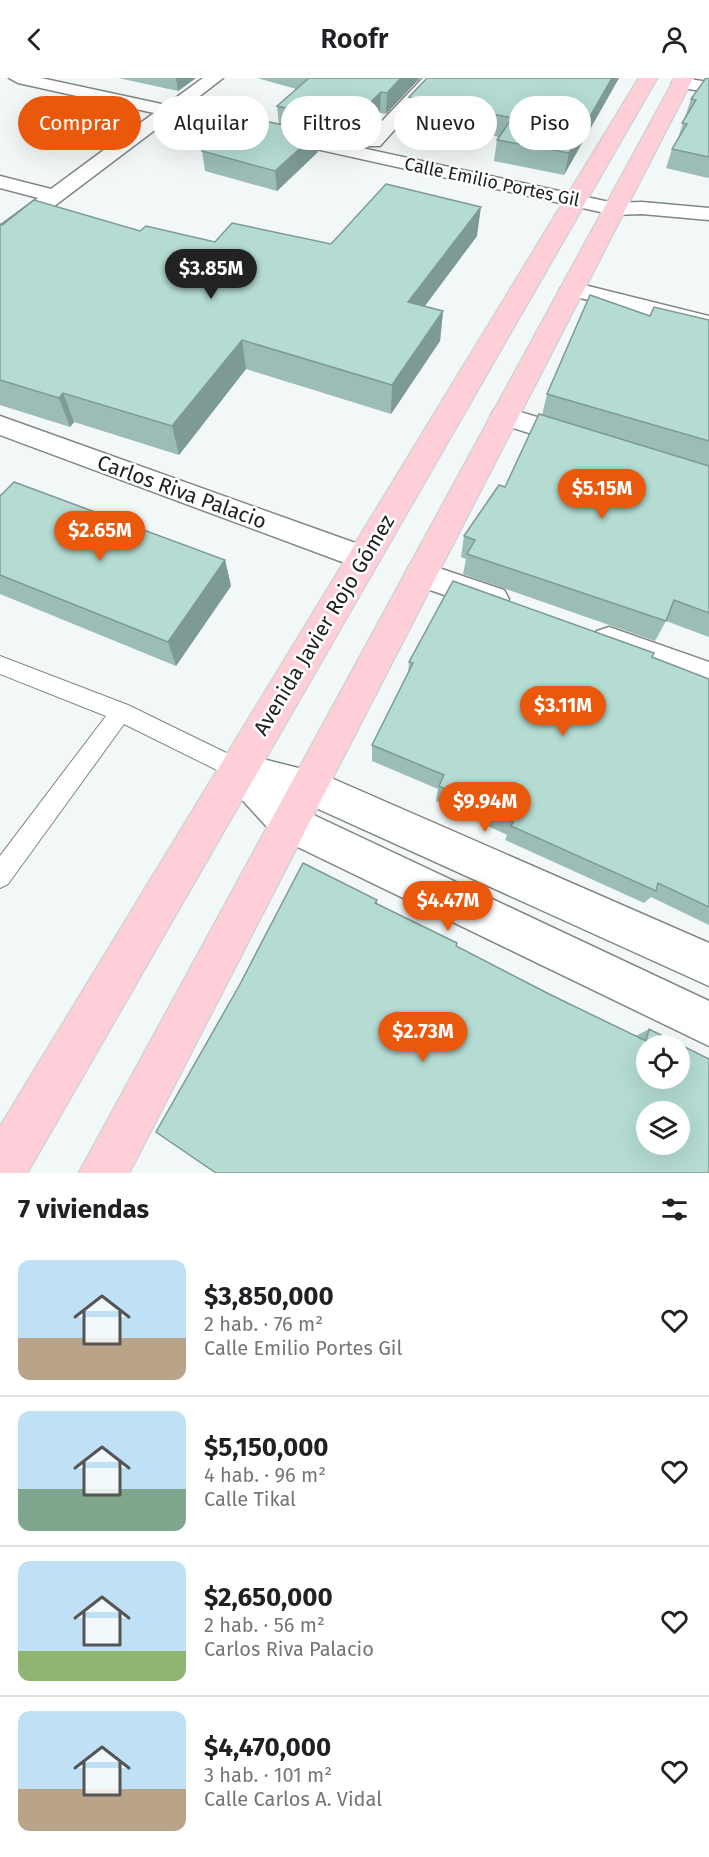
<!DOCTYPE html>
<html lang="es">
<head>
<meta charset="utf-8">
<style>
  :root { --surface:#fff; --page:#f6f6f6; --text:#202124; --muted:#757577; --line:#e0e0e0; --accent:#ea580c }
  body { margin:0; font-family:"Fira Sans",sans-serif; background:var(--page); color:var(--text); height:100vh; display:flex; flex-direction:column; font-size:22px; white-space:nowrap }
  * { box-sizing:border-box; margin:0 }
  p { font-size:20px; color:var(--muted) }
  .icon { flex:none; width:33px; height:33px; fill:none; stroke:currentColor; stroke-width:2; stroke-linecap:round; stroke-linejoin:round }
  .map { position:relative; height:1095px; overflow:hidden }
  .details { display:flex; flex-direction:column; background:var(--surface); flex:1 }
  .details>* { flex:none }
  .top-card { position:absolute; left:18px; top:18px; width:674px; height:54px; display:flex; gap:12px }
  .controls { position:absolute; left:636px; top:957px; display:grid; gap:12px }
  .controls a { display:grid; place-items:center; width:54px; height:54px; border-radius:50%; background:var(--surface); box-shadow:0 6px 24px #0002; font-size:30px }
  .price { position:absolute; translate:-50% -51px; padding:0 14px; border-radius:21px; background:var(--accent); color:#fff; font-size:20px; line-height:39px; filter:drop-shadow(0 2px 3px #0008) }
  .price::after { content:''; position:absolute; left:50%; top:36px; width:18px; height:14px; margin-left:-9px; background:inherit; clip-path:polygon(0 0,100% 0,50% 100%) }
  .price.current { background:#222; color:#fff }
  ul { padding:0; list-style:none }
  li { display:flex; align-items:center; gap:18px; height:150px; padding:0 18px }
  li+li { border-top:2px solid var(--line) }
  li span { display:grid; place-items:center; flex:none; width:168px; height:120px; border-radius:12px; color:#555 }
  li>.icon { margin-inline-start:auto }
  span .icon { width:72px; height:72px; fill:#fffc; stroke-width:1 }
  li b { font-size:26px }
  h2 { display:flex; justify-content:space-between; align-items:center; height:72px; padding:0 18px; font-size:26px }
  .pill { padding:0 21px; border-radius:27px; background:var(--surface); box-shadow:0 6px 24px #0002; font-size:21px; line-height:54px }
  .pill.current { background:var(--accent); color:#fff }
  header { display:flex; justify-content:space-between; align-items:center; height:78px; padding:0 18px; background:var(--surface); font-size:27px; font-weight:600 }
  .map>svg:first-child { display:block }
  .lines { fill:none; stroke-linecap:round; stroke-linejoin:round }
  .lane-casing { stroke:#808785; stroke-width:2 }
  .street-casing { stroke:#808785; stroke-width:3 }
  .primary-casing { stroke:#d2d3d3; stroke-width:3 }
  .lane { fill:#fff; fill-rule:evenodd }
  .street { fill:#fff; fill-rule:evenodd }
  .primary { fill:#ffcfd9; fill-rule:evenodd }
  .wall { fill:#9bbdb5 }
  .shaded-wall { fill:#7e9a94 }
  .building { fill:#b4dcd3; stroke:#7e9a94; stroke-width:1.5; fill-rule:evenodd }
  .labels { text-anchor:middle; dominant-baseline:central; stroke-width:5; stroke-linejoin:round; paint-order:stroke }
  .far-street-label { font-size:18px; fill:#202222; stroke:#fff }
  .street-label { font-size:21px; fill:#202222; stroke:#fff }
</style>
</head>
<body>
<header><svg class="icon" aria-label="back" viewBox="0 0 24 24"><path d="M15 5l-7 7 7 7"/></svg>Roofr<svg class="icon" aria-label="person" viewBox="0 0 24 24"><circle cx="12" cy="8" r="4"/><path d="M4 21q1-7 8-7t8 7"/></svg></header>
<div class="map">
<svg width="709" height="1095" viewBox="0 0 709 1095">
  <rect width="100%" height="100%" fill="#f1f8f7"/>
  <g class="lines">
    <defs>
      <path id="lane" d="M 0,578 L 128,627 L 247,685 L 250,692 L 247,699 L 239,702 L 231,699 L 124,646 L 8,806 L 0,810 L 0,778 L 106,638 L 0,596 Z"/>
      <path id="street" d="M 9,0 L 41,0 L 166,27 L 203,0 L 223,0 L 183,31 L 614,125 L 642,124 L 709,130 L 709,142 L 642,136 L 614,137 L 172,39 L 8,163 L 0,164 L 0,148 L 38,120 L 0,110 L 0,98 L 51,111 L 154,35 L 18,5 Z
        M 423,0 L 441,0 L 380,68 L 366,68 L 364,64 L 366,60 Z
        M 682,0 L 709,4 L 709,14 L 675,9 L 672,5 L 675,1 Z
        M 572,204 L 709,238 L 709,252 L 564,216 L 560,211 L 564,206 Z
        M 504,329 L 587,354 L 591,361 L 587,368 L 577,370 L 494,344 L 491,338 L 494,332 Z
        M 0,338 L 375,472 L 380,480 L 375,488 L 364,492 L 353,488 L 0,357 Z
        M 421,484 L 504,512 L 509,521 L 504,530 L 493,534 L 410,505 L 405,496 L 410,487 Z
        M 609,549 L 709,584 L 709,614 L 597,573 L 592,563 L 597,553 Z
        M 239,675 L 322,696 L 709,865 L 709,908 L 305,725 L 293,722 L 303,732 L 709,923 L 709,968 L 275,758 L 226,704 L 220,692 L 226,680 Z"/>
      <path id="primary" d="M 639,0 L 657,0 L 27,1095 L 0,1095 L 0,1049 Z
        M 675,0 L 693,0 L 129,1095 L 79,1095 Z"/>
    </defs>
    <use href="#lane" class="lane-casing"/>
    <use href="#street" class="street-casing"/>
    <use href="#primary" class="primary-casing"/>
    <use href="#lane" class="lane"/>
    <use href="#street" class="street"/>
    <use href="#primary" class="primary"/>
  </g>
  <path class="wall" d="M 118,0 L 196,0 L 178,13 Z
    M 257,0 L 420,0 L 386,36 L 380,35 L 364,52 L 345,49 L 332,61 L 318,58 L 318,74 L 277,113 L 205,93 L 202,73 L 255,51 L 279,46 L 277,28 L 296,11 Z
    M 427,0 L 619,0 L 564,97 L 494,83 L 497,62 L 499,59 L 408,40 L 409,19 Z
    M 709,0 L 709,99 L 708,100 L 666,90 L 672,71 L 677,63 L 691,21 Z
    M 0,146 L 140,153 L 215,164 L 331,166 L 477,158 L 425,228 L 443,233 L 440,263 L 391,336 L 246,291 L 179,377 L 74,344 L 70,349 L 0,327 Z
    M 650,238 L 709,242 L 709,559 L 666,543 L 655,563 L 463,496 L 466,481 L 461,479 L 464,458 L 505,409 L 542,337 L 547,316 Z
    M 0,418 L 225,482 L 231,508 L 176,588 L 0,516 Z
    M 652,579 L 709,601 L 709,847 L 651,819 L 644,825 L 505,762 L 507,757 L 436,723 L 438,711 L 372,683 L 372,667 L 408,595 L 409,584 Z
    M 377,822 L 377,825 L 456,868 L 549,916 L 636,958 L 649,951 L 709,981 L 216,1095 Z"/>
  <path class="shaded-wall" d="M 176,0 L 196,0 L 178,13 Z
    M 401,0 L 420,0 L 386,36 L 387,15 Z
    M 612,0 L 619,0 L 564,97 L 569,75 Z
    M 381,14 L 380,35 L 364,52 L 364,31 Z
    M 345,28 L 345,49 L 332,61 L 331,40 Z
    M 318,54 L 318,74 L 277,113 L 275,93 Z
    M 481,129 L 477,158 L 406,253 L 408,224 Z
    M 443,233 L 440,263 L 391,336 L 392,307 Z
    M 242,262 L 246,291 L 179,377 L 172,348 Z
    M 63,315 L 74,344 L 70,349 L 59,320 Z
    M 225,482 L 231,508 L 176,588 L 168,564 Z"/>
  <path class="building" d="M 309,0 L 401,0 L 387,15 L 381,14 L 364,31 L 345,28 L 331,40 L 277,28 Z
    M 427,0 L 612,0 L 569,75 L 497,62 L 512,40 L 409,19 Z
    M 706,0 L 709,0 L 709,79 L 672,71 L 687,46 L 682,45 L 696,22 L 691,21 Z
    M 264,43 L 318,54 L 275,93 L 202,73 L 236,46 L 255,51 Z
    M 386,106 L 481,129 L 408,224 L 443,233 L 392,307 L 242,262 L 172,348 L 63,315 L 59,320 L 0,302 L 0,146 L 2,147 L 34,122 L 140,153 L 146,148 L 215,164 L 232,145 L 331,166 Z
    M 590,217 L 650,238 L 654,229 L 709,242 L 709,363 L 547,316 Z
    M 539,336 L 709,388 L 709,535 L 674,522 L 666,543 L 467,476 L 475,462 L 464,458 L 499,407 L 505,409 Z
    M 14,404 L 225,482 L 168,564 L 0,497 L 0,418 Z
    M 453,503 L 654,575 L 652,579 L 709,601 L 709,829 L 658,805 L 656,813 L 511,748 L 513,744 L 439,708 L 444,697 L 372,667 L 413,585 L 409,584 Z
    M 303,785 L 377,822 L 375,825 L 457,865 L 456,868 L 549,916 L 646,963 L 649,951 L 709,981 L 709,1095 L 216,1095 L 156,1054 L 239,908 ZM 646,968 L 680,968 L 680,1000 L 646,1000 ZM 646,1034 L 680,1034 L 680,1066 L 646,1066 Z"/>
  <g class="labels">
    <g class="far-street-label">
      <text transform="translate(492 104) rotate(12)">Calle Emilio Portes Gil</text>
    </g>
    <g class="street-label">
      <text transform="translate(182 414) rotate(20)">Carlos Riva Palacio</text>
      <text transform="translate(324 547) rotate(-59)">Avenida Javier Rojo Gómez</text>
    </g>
  </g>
</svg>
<div class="controls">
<a><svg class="icon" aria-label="locate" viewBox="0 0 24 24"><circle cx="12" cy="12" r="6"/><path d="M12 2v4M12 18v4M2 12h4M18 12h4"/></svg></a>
<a><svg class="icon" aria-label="layers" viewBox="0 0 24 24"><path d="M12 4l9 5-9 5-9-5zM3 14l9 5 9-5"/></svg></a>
</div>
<b class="price current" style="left:211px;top:222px">$3.85M</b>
<b class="price" style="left:602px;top:442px">$5.15M</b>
<b class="price" style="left:100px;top:484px">$2.65M</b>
<b class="price" style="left:563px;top:659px">$3.11M</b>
<b class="price" style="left:485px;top:755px">$9.94M</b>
<b class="price" style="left:448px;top:854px">$4.47M</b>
<b class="price" style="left:423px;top:985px">$2.73M</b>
<div class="top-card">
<a class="pill current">Comprar</a>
<a class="pill">Alquilar</a>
<a class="pill">Filtros</a>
<a class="pill">Nuevo</a>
<a class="pill">Piso</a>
</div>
</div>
<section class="details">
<h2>7 viviendas<svg class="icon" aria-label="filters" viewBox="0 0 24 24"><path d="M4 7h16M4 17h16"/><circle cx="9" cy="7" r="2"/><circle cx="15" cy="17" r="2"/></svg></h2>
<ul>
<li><span style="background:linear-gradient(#bfe0f5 65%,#b9a48a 0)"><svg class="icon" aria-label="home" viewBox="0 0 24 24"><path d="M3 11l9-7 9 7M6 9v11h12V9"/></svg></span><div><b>$3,850,000</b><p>2 hab. · 76 m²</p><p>Calle Emilio Portes Gil</p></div><svg class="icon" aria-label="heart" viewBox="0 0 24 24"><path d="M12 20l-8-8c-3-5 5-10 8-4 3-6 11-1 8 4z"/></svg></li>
<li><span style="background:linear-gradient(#bfe0f5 65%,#7fa58c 0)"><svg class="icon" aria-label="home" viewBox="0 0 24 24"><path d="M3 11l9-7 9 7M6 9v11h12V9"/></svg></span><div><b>$5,150,000</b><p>4 hab. · 96 m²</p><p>Calle Tikal</p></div><svg class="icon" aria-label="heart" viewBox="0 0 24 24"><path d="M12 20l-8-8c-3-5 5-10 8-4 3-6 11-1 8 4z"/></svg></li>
<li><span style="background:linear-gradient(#bfe0f5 75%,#8fb573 0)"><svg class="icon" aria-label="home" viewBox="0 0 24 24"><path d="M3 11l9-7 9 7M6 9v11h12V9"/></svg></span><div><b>$2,650,000</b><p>2 hab. · 56 m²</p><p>Carlos Riva Palacio</p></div><svg class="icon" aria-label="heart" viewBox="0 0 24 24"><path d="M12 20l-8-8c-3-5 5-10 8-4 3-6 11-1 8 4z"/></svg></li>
<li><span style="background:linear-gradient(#bfe0f5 65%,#b9a48a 0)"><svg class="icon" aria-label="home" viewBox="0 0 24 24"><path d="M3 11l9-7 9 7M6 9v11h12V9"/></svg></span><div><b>$4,470,000</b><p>3 hab. · 101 m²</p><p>Calle Carlos A. Vidal</p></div><svg class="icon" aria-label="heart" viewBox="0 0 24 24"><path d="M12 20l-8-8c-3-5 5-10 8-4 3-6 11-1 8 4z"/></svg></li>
</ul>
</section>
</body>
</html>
